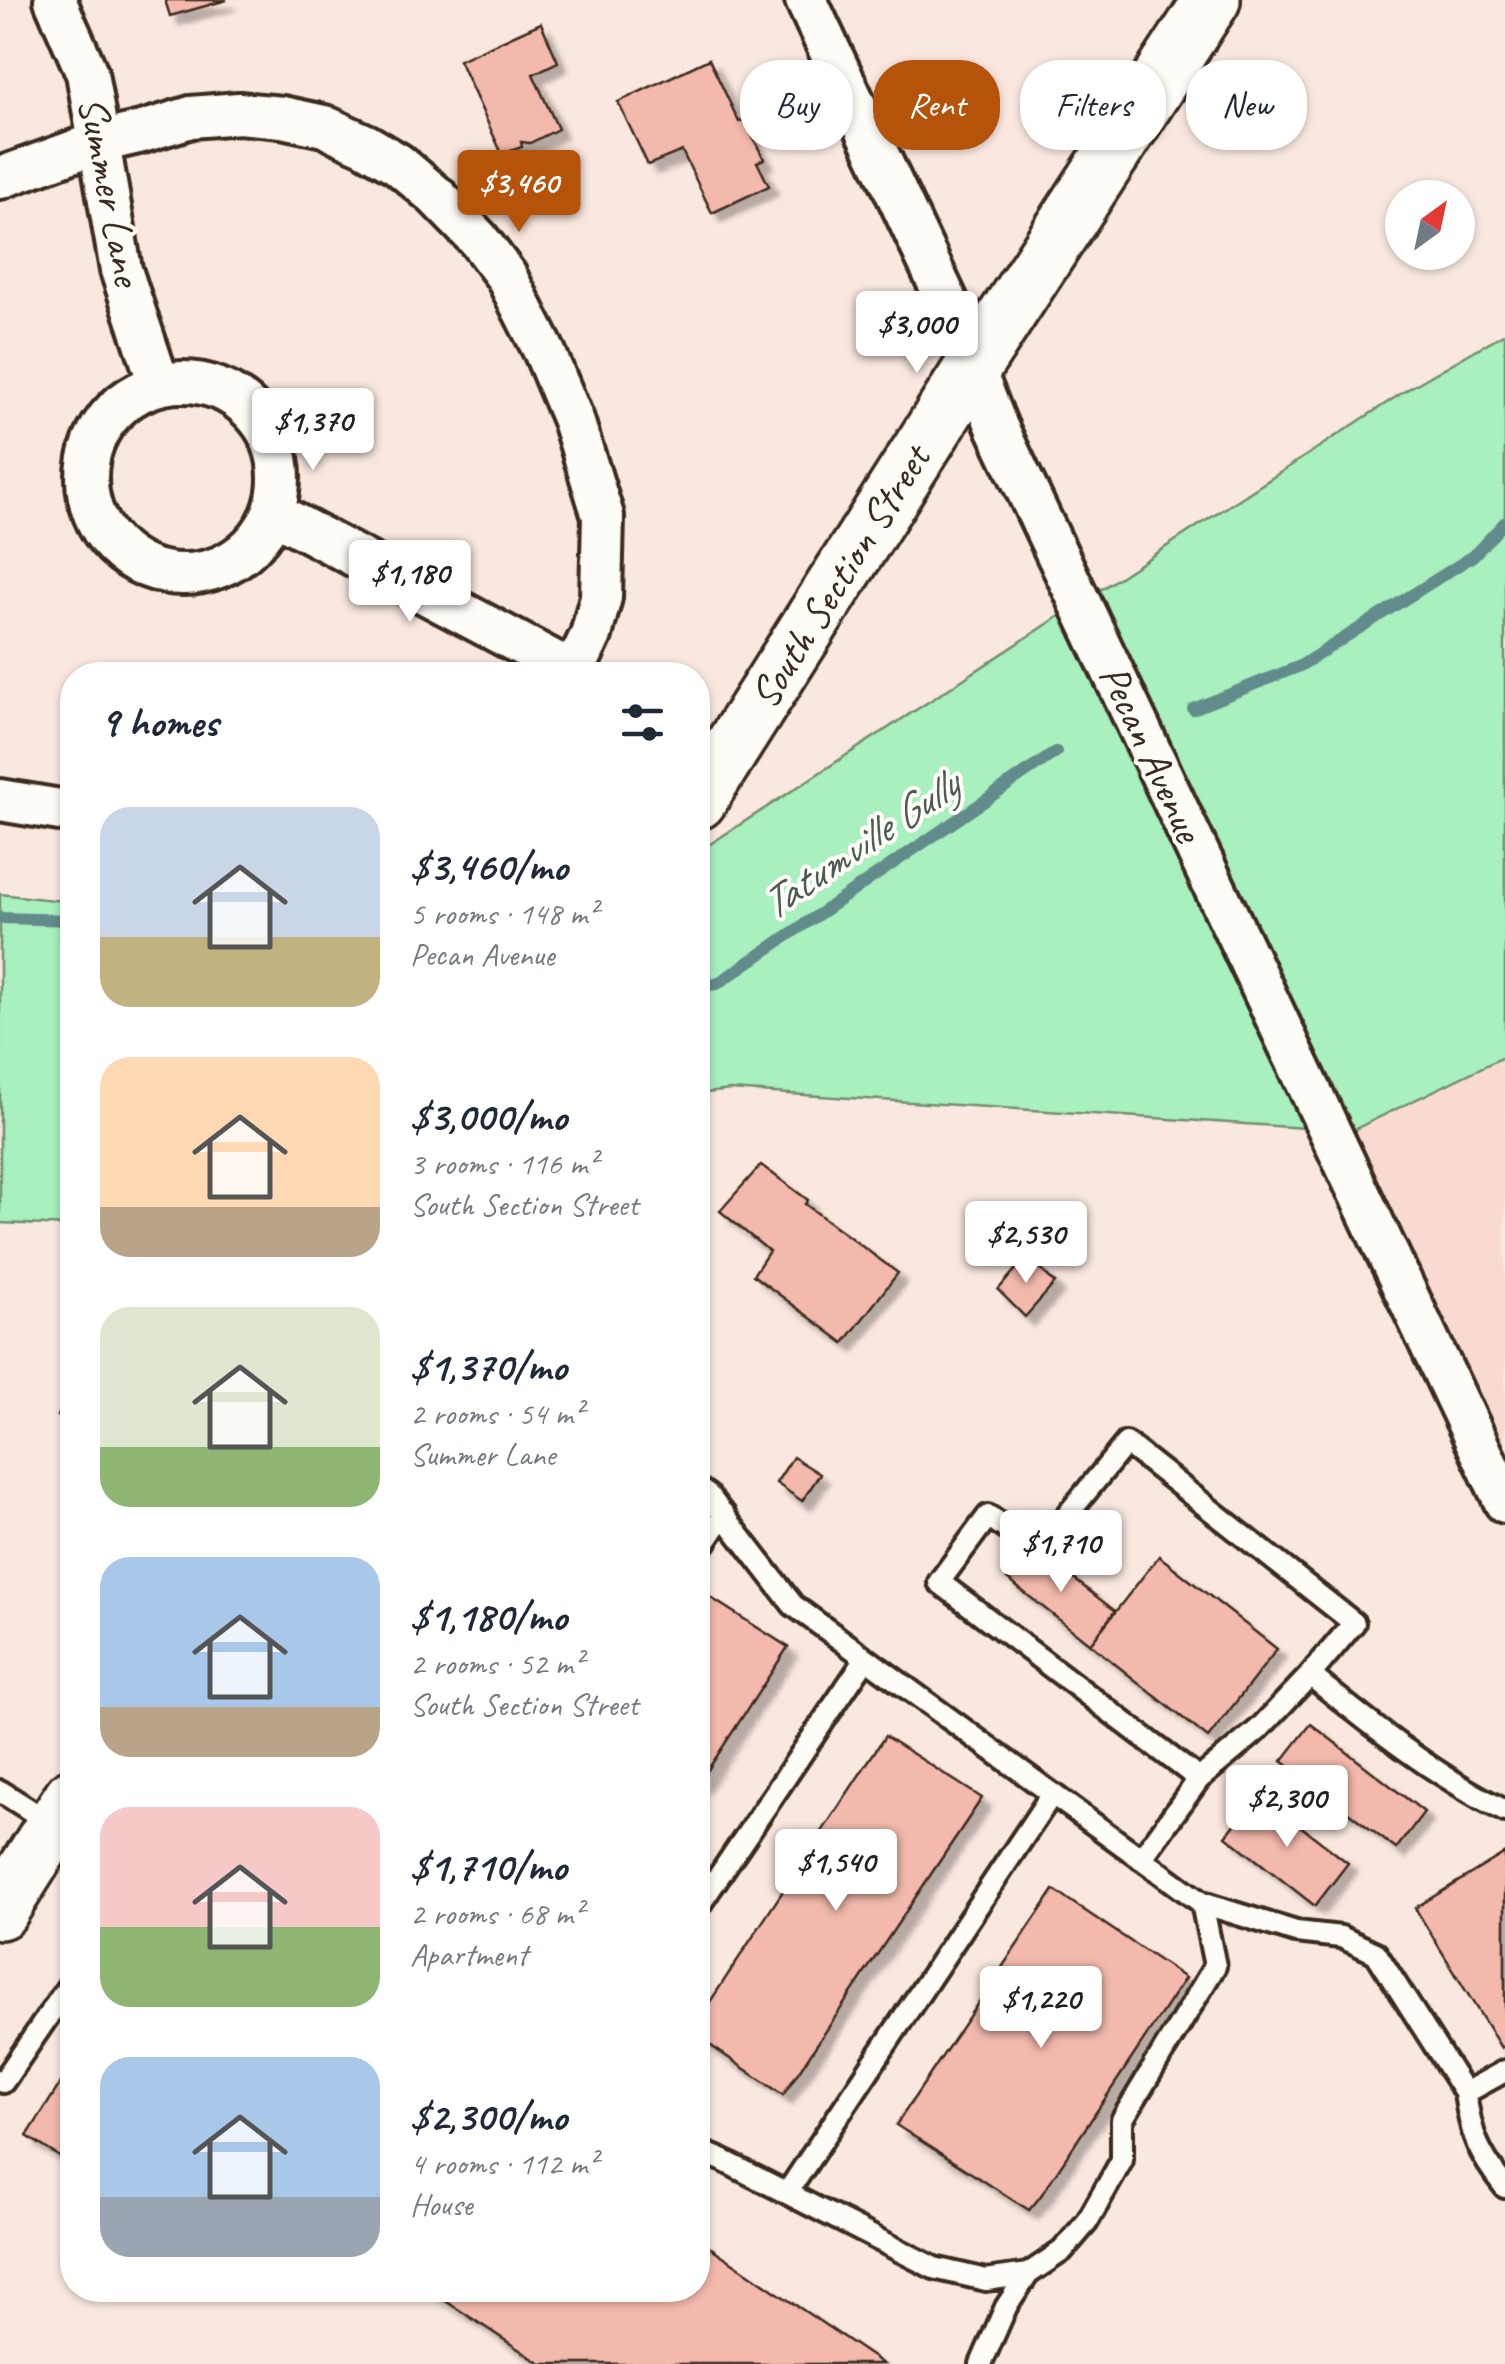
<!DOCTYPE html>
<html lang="en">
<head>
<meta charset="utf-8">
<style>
  :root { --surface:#fff; --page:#f2f2f3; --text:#1f2937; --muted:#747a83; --accent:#b45309 }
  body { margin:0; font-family:Caveat,sans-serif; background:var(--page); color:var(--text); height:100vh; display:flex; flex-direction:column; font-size:38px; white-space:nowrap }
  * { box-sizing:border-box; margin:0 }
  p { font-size:32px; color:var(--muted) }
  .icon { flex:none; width:55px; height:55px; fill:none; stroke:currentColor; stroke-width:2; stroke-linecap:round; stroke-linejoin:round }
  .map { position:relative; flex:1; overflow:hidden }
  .details { position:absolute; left:60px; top:662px; width:650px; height:1640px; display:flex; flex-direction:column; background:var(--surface); border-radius:40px; box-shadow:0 2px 8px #0004 }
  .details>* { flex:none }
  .banner { position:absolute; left:740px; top:60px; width:615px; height:90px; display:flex; gap:20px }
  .needle { width:65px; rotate:33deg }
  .buttons { position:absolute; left:1385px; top:180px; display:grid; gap:20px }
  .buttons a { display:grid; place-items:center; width:90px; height:90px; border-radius:50%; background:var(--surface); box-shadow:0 2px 8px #0004; font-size:50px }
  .price { position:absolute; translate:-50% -85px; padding:0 22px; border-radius:10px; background:#fff; color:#222; font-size:32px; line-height:65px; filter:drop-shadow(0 2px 5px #0008) }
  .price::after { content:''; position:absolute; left:50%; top:60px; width:30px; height:22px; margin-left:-15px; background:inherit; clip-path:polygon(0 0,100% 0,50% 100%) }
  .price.current { background:var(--accent); color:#fff }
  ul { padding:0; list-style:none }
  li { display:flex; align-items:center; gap:30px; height:250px; padding:0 40px }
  li span { display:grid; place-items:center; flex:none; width:280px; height:200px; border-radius:30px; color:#555 }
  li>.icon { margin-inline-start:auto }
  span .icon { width:120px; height:120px; fill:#fffc; stroke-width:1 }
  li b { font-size:42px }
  h2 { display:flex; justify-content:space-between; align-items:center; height:120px; padding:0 40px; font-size:42px }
  .chip { padding:0 35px; border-radius:40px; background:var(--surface); box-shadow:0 2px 8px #0004; font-size:35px; line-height:90px }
  .chip.current { background:var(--accent); color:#fff }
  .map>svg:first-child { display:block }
  .built { fill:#f8dad0 }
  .green { fill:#a8f0be; stroke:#728d6e; stroke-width:2.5 }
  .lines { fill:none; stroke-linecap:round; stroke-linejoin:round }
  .stream { stroke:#628c8b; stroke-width:12 }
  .building { fill:#f3b9ac; stroke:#3b2a1e; stroke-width:2.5; filter:url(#shadow) }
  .lane-casing { stroke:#3b2a1e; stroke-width:28 }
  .street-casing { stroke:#3b2a1e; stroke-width:48 }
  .secondary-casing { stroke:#3b2a1e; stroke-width:62 }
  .lane { stroke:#fdfcf7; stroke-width:20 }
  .street { stroke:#fdfcf7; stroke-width:40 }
  .secondary { stroke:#fdfcf7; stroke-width:55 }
  .labels { text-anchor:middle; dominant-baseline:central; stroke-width:8; stroke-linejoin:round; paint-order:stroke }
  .street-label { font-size:42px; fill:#3b2a1e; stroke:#fdfcf7 }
  .water-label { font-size:45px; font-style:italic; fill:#4e5b55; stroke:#fdfcf7 }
</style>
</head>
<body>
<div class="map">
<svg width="1505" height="2364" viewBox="0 0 1505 2364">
  <defs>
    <filter id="shadow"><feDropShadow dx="9" dy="9" stdDeviation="2.5" flood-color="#0004"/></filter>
  </defs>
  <rect width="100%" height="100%" fill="#fae8e0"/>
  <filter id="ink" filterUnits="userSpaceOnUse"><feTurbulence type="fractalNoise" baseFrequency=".01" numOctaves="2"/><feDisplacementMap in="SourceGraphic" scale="20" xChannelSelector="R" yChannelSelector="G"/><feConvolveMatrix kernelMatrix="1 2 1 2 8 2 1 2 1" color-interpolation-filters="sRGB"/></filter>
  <g filter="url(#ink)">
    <path class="built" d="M 1505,1056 L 1505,1451 L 1351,1131 Z"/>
    <path class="green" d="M 1505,333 L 1505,1056 L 1351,1131 L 730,1090 L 698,1094 L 698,852 L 1408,389 Z
      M 0,894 L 72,902 L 72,1222 L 69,1226 L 0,1223 Z"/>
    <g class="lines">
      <path class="stream" d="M 1193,709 L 1300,666 L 1473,556 L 1505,522
        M 0,918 L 72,920
        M 698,986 L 717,984 L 1056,752"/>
    </g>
    <path class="building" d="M 165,0 L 227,0 L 170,16 Z
      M 541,23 L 558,62 L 533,74 L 558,129 L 530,143 L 521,142 L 522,147 L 502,154 L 459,60 Z
      M 709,59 L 739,122 L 744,120 L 764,159 L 757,162 L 769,186 L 712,213 L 682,151 L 648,165 L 618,102 Z
      M 761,1165 L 808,1200 L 805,1204 L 898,1273 L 844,1343 L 753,1275 L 769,1251 L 720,1211 Z
      M 1027,1256 L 1055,1283 L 1025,1317 L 998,1290 Z
      M 72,1392 L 72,1425 L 58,1416 Z
      M 793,1457 L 820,1474 L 802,1501 L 776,1483 Z
      M 1033,1547 L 1115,1611 L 1090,1644 L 1007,1579 Z
      M 1159,1556 L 1277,1649 L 1208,1738 L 1090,1644 Z
      M 708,1596 L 788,1647 L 698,1785 L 698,1612 Z
      M 1311,1724 L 1424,1812 L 1396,1849 L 1282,1761 Z
      M 885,1736 L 982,1798 L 783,2095 L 698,2037 L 698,2020 Z
      M 1259,1794 L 1348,1863 L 1315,1906 L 1226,1836 Z
      M 1505,1853 L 1505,2045 L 1501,2048 L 1415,1908 Z
      M 1054,1890 L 1185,1978 L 1040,2197 L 1029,2210 L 896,2125 Z
      M 72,2065 L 72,2165 L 27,2136 Z
      M 698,2239 L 883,2364 L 541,2364 L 429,2290 L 698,2290 Z"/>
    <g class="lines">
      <defs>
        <path id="lane" d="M 698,1488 L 709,1496 L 793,1605 L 1202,1903 L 1215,1966 L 1122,2120 L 1122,2160 L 1087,2222 L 1062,2251 L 1028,2274 L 986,2280 L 934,2268 L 722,2160 L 698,2150
          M 698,1553 L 724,1514
          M 1199,1779 L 1259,1729 L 1310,1675
          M 0,1791 L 52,1824
          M 1141,1859 L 1199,1779 L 939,1582 L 988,1516 L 1014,1534 L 1055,1530 L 1126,1443 L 1354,1623 L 1310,1675 C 1372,1726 1434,1775 1505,1811
          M 1202,1903 L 1296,1932 L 1341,1937 L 1376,1953 L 1465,2093 L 1505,2071
          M 698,1907 L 866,1658
          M 0,2080 L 3,2082 L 72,1981
          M 1465,2093 C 1471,2135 1478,2153 1505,2187
          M 787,2193 L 1052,1794
          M 981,2364 L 1006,2307 L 1028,2274"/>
        <path id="street" d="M 55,0 L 87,73 L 121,270 L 159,384
          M 806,0 L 945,297 L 997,427 L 1505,1502
          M 0,178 L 99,142 L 142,132 L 191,117 L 239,113 L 282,117 L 324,126 L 366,145 L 398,164 L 436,196 L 478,239 L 506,276 L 545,353 L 573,420 L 603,516 L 601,597 L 591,635 L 572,675
          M87 478a96 96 0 1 1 192 0a96 96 0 1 1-192 0Z
          M 274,513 L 579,675
          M 0,800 L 72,812"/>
        <path id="secondary" d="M 698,801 L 973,367 L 1212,0
          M 0,1911 L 72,1797"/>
      </defs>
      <use href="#lane" class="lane-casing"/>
      <use href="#street" class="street-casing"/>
      <use href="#secondary" class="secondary-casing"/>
      <use href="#lane" class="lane"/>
      <use href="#street" class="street"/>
      <use href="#secondary" class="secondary"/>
    </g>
  </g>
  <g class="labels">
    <g class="street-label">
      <text transform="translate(110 191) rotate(79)">Summer Lane</text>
      <text transform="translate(840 577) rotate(-58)">South Section Street</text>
      <text transform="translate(1151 753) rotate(65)">Pecan Avenue</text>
    </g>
    <g class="water-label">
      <text transform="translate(859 845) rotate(-34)">Tatumville Gully</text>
    </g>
  </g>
</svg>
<div class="buttons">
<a><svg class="needle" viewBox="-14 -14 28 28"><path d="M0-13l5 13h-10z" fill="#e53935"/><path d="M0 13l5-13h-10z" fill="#747a83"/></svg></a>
</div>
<b class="price current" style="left:519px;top:235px">$3,460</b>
<b class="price" style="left:917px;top:376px">$3,000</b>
<b class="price" style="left:313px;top:473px">$1,370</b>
<b class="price" style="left:410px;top:625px">$1,180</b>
<b class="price" style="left:1026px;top:1286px">$2,530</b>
<b class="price" style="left:1061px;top:1595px">$1,710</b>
<b class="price" style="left:1287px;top:1850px">$2,300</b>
<b class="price" style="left:836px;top:1914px">$1,540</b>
<b class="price" style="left:1041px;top:2051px">$1,220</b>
<div class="banner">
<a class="chip">Buy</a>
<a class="chip current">Rent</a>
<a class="chip">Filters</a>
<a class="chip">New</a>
</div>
<section class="details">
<h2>9 homes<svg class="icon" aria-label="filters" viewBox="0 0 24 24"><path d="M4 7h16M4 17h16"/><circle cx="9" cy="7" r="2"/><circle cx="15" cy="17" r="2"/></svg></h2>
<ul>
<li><span style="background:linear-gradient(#c9d6e8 65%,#c2b280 0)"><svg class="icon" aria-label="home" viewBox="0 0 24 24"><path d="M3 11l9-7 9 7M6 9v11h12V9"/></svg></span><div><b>$3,460/mo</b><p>5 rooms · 148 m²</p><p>Pecan Avenue</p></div></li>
<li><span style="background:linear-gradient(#ffd9b3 75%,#b9a48a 0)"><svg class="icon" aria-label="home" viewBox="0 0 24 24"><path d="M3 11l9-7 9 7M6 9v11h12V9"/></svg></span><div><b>$3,000/mo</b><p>3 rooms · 116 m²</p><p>South Section Street</p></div></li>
<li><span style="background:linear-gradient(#dfe7d0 70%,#8fb573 0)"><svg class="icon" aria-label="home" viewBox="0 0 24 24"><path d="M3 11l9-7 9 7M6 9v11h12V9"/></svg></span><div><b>$1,370/mo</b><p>2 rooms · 54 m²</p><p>Summer Lane</p></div></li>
<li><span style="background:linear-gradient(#a9c7e8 75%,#b9a48a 0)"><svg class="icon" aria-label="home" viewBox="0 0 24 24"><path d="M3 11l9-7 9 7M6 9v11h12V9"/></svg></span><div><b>$1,180/mo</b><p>2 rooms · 52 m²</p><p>South Section Street</p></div></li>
<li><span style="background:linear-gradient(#f6c9c9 60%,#8fb573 0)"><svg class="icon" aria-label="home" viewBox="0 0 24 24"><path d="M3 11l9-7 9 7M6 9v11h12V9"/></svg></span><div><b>$1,710/mo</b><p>2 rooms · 68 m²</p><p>Apartment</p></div></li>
<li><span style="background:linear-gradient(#a9c7e8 70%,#9aa5b1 0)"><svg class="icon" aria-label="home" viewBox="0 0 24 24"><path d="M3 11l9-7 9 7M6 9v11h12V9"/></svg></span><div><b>$2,300/mo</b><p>4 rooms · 112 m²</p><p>House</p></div></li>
</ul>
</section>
</div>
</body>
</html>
